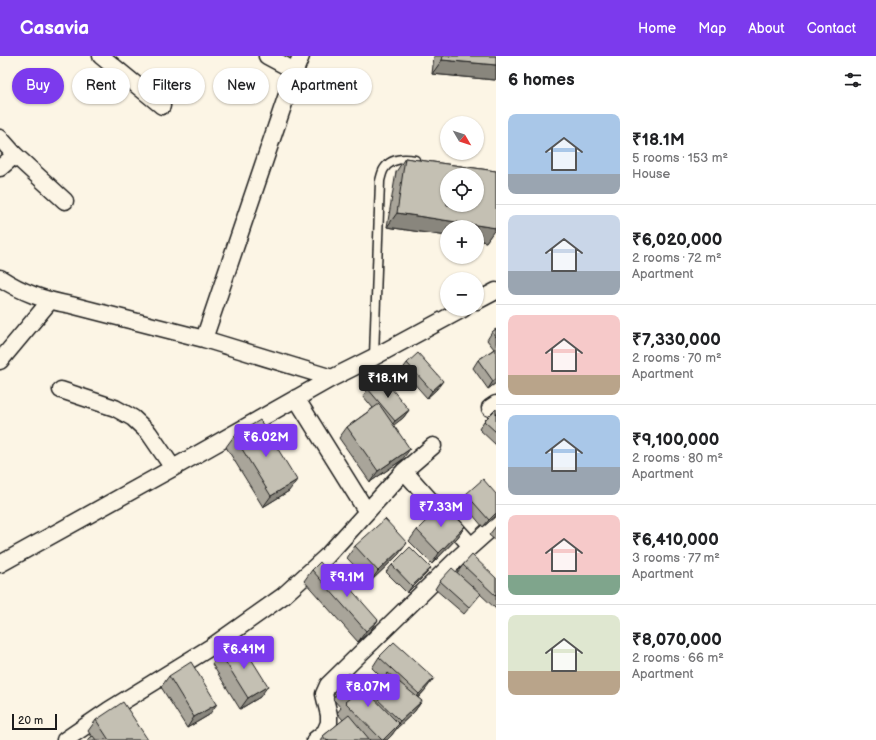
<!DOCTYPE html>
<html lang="en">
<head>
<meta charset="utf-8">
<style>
  :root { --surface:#fff; --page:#f2f2f2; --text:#202124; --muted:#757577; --line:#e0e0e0; --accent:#7c3aed }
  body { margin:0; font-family:"Balsamiq Sans",sans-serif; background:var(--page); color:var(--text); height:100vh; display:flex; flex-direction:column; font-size:15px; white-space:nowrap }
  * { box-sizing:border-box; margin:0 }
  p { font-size:13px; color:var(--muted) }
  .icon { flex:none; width:22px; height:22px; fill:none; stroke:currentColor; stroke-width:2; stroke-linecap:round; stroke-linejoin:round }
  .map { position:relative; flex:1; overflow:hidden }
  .panel { display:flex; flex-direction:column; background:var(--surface); width:380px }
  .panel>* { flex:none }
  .hud { position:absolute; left:12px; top:12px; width:380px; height:36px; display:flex; gap:8px }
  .needle { width:26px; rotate:129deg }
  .controls { position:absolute; left:440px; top:60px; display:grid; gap:8px }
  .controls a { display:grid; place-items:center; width:44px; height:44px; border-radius:50%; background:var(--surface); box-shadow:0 1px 3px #0004; font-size:20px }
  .scale { position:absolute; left:12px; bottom:10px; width:45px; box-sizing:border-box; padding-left:4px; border:2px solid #1c1c1c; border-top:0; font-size:11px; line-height:14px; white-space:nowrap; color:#1c1c1c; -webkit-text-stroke:3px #fcf5e5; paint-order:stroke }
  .price { position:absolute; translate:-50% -34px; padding:0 9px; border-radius:4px; background:var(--accent); color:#fff; font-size:13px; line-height:26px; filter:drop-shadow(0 1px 2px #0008) }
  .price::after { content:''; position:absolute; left:50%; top:24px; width:12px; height:9px; margin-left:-6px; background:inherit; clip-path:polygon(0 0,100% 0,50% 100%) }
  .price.current { background:#222; color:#fff }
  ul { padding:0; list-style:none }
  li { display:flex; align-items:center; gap:12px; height:100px; padding:0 12px }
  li+li { border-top:1px solid var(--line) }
  li span { display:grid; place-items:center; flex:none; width:112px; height:80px; border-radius:8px; color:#555 }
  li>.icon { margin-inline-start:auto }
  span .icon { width:48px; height:48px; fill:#fffc; stroke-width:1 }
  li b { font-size:17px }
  h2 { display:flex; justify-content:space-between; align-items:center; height:48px; padding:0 12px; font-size:17px }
  .pill { padding:0 14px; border-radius:18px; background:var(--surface); box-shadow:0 1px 3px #0004; font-size:14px; line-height:36px }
  .pill.current { background:var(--accent); color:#fff }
  header { display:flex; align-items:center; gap:24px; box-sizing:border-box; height:56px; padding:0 20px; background:var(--accent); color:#fff }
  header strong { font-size:19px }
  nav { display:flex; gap:22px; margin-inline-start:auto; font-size:14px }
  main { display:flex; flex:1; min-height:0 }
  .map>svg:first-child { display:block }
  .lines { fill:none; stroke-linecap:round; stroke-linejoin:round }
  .lane-casing { stroke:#1c1c1c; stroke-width:11 }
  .street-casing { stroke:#1c1c1c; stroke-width:19 }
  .lane { stroke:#fcf5e5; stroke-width:8 }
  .street { stroke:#fcf5e5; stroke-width:16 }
  .wall { fill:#a9a59a; stroke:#1c1c1c; fill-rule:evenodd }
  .shaded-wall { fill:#89867d; stroke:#1c1c1c }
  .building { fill:#c4c0b3; stroke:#1c1c1c; fill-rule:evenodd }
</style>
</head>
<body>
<header>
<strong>Casavia</strong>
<nav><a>Home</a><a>Map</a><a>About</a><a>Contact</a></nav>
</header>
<main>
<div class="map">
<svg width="496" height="684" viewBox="0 0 496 684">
  <rect width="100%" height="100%" fill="#fcf5e5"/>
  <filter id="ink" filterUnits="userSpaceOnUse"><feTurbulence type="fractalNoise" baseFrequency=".025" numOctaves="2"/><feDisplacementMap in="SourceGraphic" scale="8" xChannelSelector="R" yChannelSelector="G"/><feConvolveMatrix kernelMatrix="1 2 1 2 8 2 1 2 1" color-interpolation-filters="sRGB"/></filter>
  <g filter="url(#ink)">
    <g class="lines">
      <defs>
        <path id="lane" d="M 374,301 L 380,125 C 381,121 382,116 384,113 C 391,102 404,102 415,104"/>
        <path id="street" d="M 101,0 L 162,50
          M 267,0 L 295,15
          M 0,82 L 15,99 L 65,145
          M 0,112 L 15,99
          M 0,222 C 23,237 44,244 71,249 L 204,283 L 332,322
          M 477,245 L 496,235
          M 204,283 L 295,15 L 301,0
          M 0,305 L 50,245
          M 61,334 L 115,352 L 133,362 L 149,377 L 173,412
          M 296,342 L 367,456
          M 490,352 L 496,348
          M 404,415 L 471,490
          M 0,508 L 173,412 L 332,322 L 374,301 L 463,253
          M 65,684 L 109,654 L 211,591 L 283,540 L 327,500 L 404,415 L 433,390
          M 315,684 L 325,676 L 329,667 L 329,659 L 324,638 L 328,629 L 459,501 L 496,468"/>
      </defs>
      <use href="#lane" class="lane-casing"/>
      <use href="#street" class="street-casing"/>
      <use href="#lane" class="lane"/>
      <use href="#street" class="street"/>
    </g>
    <path class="wall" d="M 434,0 L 496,0 L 496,23 L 495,24 L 432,18 Z
      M 405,102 L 496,115 L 496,171 L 486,186 L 477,184 L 477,171 L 447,171 L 447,180 L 387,171 L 396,116 ZM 447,119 L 477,119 L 477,149 L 447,149 Z
      M 496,273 L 496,327 L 488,333 L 473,312 L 478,304 L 494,293 L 487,284 L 492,276 Z
      M 407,307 L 437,333 L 427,342 L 402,314 Z
      M 368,333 L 409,354 L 403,362 L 393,369 L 402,404 L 370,426 L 339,382 L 347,371 L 373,352 L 363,340 Z
      M 496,353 L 496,389 L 479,373 L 484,365 Z
      M 234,380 L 289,435 L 263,451 L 226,391 Z
      M 466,438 L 496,460 L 483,471 L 461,445 Z
      M 465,470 L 458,481 L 432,508 L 409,485 L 417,474 Z
      M 496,470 L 496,485 L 489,479 Z
      M 355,490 L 399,498 L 370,526 L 347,502 Z
      M 392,509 L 431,512 L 425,519 L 407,537 L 386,516 Z
      M 463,509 L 496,522 L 496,553 L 480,538 L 475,545 L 464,558 L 435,533 L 440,525 L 457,517 Z
      M 312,514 L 337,526 L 378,564 L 370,575 L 358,586 L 304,525 Z
      M 220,597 L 260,641 L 240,653 L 212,608 Z
      M 379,601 L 426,633 L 418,642 L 422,645 L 414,656 L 397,672 L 391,680 L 387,684 L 320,684 L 323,680 L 343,664 L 337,657 L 341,652 L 333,643 L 336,639 L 334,636 L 341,625 L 370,639 L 383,623 L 372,612 Z
      M 169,620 L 209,659 L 187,672 L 161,631 Z
      M 96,664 L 148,684 L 87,684 L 92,681 L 88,675 Z"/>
    <path class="shaded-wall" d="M 442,4 L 496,9 L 496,23 L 495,24 L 432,18 Z
      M 397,157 L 496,172 L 486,186 L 477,184 L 477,171 L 447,171 L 447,180 L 387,171 Z
      M 496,323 L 496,327 L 488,333 L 493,325 Z
      M 443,325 L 437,333 L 427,342 L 432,335 Z
      M 409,354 L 403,362 L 389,373 L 395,365 Z
      M 410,393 L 402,404 L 370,426 L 378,415 Z
      M 297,424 L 289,435 L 263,451 L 271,440 Z
      M 496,457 L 496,460 L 483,471 L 489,464 Z
      M 465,470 L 458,481 L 432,508 L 439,497 Z
      M 407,487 L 399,498 L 370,526 L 378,515 Z
      M 431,512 L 425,519 L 407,537 L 412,530 Z
      M 378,564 L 370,575 L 358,586 L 366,575 Z
      M 434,622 L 426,633 L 411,649 L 419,638 Z
      M 268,630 L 260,641 L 240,653 L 248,642 Z
      M 422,645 L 414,656 L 397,672 L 391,680 L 387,684 L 383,684 L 393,674 L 400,665 Z
      M 217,648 L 209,659 L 187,672 L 194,661 Z"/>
    <path class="building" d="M 443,0 L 496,0 L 496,9 L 442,4 Z
      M 405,102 L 496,115 L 496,172 L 397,157 ZM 447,119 L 477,119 L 477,149 L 447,149 Z
      M 496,273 L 496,281 L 492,276 Z
      M 496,292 L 496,323 L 493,325 L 478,304 Z
      M 418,297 L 443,325 L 432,335 L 407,307 Z
      M 382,321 L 409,354 L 395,365 L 368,333 Z
      M 379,348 L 410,393 L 378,415 L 347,371 Z
      M 496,353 L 496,376 L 484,365 Z
      M 260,364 L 297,424 L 271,440 L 234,380 Z
      M 483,423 L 496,438 L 496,457 L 489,464 L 466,438 Z
      M 443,448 L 465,470 L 439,497 L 417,474 Z
      M 385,463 L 407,487 L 378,515 L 355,490 Z
      M 410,491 L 431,512 L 412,530 L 392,509 Z
      M 472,499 L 496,522 L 496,540 L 463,509 Z
      M 320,506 L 337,526 L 341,522 L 378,564 L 366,575 L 312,514 Z
      M 452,512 L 481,538 L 469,551 L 440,525 Z
      M 240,585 L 268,630 L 248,642 L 220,597 Z
      M 394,586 L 434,622 L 419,638 L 379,601 Z
      M 191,606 L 217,648 L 194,661 L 169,620 Z
      M 349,617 L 399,668 L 383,684 L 382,684 L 345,646 L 350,642 L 341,632 L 345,628 L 341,625 Z
      M 388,617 L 422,645 L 400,665 L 371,637 Z
      M 123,646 L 148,684 L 109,684 L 96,664 Z
      M 349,659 L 370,684 L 326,684 L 323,680 Z
      M 93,680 L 96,684 L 87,684 Z"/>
  </g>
</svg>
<div class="controls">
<a><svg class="needle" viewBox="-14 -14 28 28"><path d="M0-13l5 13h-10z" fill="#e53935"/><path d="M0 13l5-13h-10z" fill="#757577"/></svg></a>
<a><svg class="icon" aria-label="locate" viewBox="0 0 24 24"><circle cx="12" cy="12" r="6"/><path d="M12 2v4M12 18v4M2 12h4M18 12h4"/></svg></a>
<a>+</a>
<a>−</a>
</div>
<div class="scale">20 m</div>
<b class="price current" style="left:388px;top:343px">₹18.1M</b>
<b class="price" style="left:266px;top:402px">₹6.02M</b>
<b class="price" style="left:441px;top:472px">₹7.33M</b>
<b class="price" style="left:347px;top:542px">₹9.1M</b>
<b class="price" style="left:244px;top:614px">₹6.41M</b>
<b class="price" style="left:368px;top:652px">₹8.07M</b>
<div class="hud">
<a class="pill current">Buy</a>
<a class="pill">Rent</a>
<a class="pill">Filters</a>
<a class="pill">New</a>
<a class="pill">Apartment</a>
</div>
</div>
<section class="panel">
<h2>6 homes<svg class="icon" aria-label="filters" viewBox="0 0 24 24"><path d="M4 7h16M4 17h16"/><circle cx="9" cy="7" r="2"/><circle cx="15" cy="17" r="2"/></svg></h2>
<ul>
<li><span style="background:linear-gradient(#a9c7e8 75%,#9aa5b1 0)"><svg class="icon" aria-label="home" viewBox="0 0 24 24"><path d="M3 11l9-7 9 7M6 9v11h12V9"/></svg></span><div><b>₹18.1M</b><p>5 rooms · 153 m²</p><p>House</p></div></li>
<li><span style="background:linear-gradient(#c9d6e8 70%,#9aa5b1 0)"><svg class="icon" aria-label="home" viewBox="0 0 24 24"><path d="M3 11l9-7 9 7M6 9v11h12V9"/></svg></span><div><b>₹6,020,000</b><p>2 rooms · 72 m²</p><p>Apartment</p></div></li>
<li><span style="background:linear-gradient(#f6c9c9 75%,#b9a48a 0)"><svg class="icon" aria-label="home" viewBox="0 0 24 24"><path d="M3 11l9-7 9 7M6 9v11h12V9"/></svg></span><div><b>₹7,330,000</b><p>2 rooms · 70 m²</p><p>Apartment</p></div></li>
<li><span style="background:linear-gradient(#a9c7e8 65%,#9aa5b1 0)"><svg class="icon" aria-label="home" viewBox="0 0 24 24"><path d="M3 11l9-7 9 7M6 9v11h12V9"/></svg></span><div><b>₹9,100,000</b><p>2 rooms · 80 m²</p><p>Apartment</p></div></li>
<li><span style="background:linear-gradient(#f6c9c9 75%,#7fa58c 0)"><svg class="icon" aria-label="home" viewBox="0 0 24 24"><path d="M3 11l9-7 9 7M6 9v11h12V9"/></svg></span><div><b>₹6,410,000</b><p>3 rooms · 77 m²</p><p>Apartment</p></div></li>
<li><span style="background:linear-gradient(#dfe7d0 70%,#b9a48a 0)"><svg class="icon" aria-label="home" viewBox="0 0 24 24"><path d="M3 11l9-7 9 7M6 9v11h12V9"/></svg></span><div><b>₹8,070,000</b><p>2 rooms · 66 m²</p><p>Apartment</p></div></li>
</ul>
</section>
</main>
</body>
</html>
